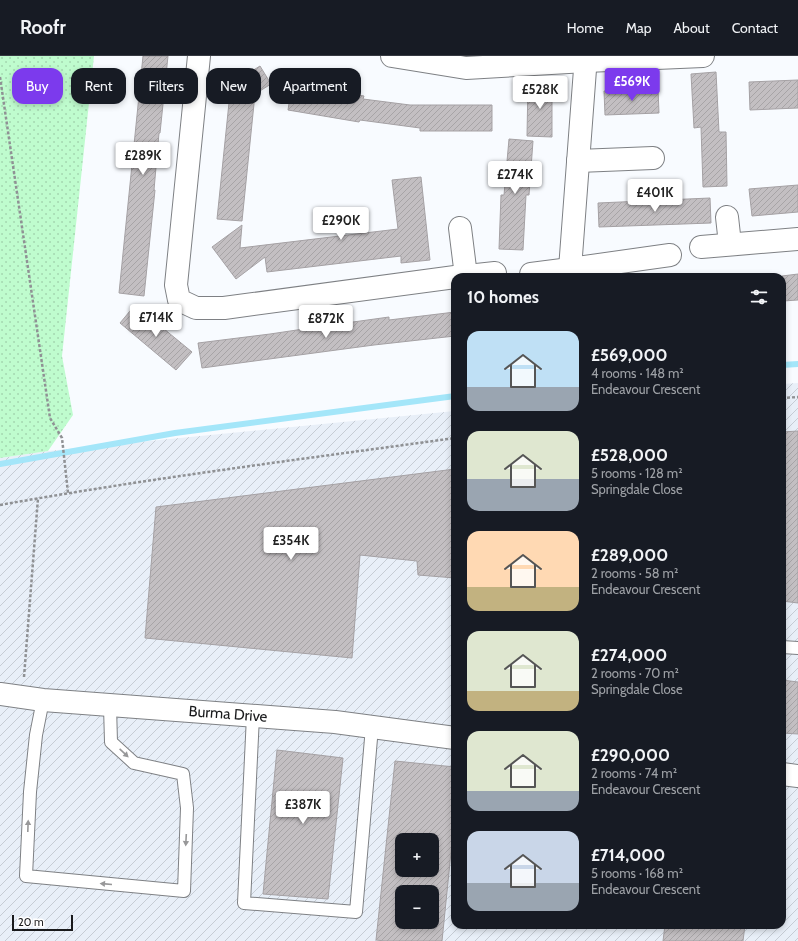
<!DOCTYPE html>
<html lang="en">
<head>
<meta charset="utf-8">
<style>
  :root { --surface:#171b24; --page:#242831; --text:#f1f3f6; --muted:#9ea1a6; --line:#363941; --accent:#7c3aed }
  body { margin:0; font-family:Cabin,sans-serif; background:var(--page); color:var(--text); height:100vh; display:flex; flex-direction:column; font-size:15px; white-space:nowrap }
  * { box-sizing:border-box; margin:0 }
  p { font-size:13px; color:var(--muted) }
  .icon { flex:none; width:22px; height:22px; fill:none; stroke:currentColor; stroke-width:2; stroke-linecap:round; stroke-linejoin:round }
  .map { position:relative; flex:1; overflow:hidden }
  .details { position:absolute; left:451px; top:217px; width:335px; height:656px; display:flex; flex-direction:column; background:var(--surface); border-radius:12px; box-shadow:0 2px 6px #0003 }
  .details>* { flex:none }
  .guide { position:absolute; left:12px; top:12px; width:379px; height:36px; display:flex; gap:8px }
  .controls { position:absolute; left:395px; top:777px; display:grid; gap:8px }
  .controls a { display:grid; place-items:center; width:44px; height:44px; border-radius:8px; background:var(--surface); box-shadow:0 2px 6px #0003; font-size:20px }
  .scale { position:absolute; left:12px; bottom:10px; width:61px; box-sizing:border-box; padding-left:4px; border:2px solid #191a1c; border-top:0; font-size:11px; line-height:14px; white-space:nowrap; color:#191a1c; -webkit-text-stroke:3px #fff; paint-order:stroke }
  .price { position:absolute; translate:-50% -34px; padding:0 9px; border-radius:4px; background:#fff; color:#222; font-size:13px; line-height:26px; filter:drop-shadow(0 1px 2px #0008) }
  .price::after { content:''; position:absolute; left:50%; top:24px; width:12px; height:9px; margin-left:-6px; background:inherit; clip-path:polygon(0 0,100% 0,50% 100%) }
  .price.selected { background:var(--accent); color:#fff }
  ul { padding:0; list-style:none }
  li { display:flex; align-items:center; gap:12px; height:100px; padding:0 16px }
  li span { display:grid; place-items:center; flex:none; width:112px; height:80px; border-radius:12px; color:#555 }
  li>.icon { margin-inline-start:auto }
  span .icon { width:48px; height:48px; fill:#fffc; stroke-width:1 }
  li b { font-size:17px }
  h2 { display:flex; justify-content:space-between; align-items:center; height:48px; padding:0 16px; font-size:17px }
  .pill { padding:0 14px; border-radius:12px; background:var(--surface); box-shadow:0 2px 6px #0003; font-size:14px; line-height:36px }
  .pill.selected { background:var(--accent); color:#fff }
  header { display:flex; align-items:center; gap:24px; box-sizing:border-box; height:56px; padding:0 20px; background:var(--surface); border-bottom:1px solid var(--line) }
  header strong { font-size:19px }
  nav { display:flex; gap:22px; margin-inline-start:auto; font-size:14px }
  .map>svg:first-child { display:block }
  .industrial { fill:url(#industrial-furrows); fill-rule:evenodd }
  .green { fill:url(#green-dots) }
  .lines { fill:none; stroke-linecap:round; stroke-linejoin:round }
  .stream { stroke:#a4e6f9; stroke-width:6 }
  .building { fill:url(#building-hatch); stroke:#a5a1a4; fill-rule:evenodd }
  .lane-casing { stroke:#7e8084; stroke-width:14 }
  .street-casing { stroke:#7e8084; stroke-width:24 }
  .path { stroke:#8f9194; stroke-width:2.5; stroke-dasharray:3 2; stroke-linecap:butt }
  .lane { stroke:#fff; stroke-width:12 }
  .street { stroke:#fff; stroke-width:22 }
  .oneway { fill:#989899 }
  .labels { text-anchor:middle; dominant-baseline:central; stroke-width:3; stroke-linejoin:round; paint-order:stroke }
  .street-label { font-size:15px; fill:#191a1c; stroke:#fff }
</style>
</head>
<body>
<header>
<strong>Roofr</strong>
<nav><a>Home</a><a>Map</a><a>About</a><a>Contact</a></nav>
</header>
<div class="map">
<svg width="798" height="885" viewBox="0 0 798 885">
  <defs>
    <pattern id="industrial-furrows" width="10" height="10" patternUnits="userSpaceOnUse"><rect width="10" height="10" fill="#e8eff8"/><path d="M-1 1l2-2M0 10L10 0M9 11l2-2" fill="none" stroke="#c6ccd4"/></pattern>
    <pattern id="green-dots" width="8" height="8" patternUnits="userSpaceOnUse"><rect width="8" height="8" fill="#bffcce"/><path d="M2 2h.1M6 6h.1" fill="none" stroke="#a4d7b0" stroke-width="1.8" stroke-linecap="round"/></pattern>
    <pattern id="building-hatch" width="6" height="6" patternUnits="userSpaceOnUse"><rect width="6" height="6" fill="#c3bfc2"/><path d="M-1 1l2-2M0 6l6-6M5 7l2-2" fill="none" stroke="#a7a4a6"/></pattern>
  </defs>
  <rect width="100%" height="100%" fill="#f8fbff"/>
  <path class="industrial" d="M 798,327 L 798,885 L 0,885 L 0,402 L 48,395 L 455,355 L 455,869 L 782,869 L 782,328 ZM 402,784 L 432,784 L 432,814 L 402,814 ZM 402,836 L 432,836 L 432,866 L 402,866 Z"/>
  <path class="green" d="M 0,0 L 94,0 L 62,300 L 73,359 L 48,395 L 0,402 Z"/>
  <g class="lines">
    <path class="stream" d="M 782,309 L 798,308
      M 0,408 L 175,377 L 455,340"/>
  </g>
  <path class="building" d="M 143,0 L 168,0 L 160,77 L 159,77 L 154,134 L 155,134 L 144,240 L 119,237 Z
    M 260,10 L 271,28 L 255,38 L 242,165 L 217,163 L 230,37 L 226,31 Z
    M 716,16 L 719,76 L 726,76 L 727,130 L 703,131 L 701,71 L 694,72 L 691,18 Z
    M 798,24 L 798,52 L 750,54 L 749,26 Z
    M 528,26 L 552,27 L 552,81 L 527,80 Z
    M 292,28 L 364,40 L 363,43 L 410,49 L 492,49 L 492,75 L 420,75 L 420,72 L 360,64 L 359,66 L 288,54 Z
    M 658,33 L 659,57 L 605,59 L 604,35 Z
    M 509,83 L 533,85 L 529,139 L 526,139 L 523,194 L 499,193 L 501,139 L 504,139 Z
    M 421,121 L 430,204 L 401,207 L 401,200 L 267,216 L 265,201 L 236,223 L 212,191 L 242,169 L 240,192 L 398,173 L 392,124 Z
    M 798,129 L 798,156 L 752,160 L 749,133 Z
    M 710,142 L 711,167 L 599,171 L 598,147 Z
    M 798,218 L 798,244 L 783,245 L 782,236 L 782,220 Z
    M 135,249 L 192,296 L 176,314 L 120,267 Z
    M 455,256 L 455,280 L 374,289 L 202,312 L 198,287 L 270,278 L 317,271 L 389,261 L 389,264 Z
    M 798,375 L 798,547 L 782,545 L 782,376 Z
    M 455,413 L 455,522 L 418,519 L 417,505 L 360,499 L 352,602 L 145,582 L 156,451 Z
    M 782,624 L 798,626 L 798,678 L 782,677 Z
    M 277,694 L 343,702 L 328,843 L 263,838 Z
    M 395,705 L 455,711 L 455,757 L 442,885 L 385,885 L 376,884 ZM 402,784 L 432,784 L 432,814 L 402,814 ZM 402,836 L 432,836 L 432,866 L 402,866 Z
    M 665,869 L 745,869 L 743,885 L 663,885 Z"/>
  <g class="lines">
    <defs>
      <path id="lane" d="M 782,591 L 798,592
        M 43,644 L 36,679 L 30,736 L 26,820 L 184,835 L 187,752 L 183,718 L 134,707 L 111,686 L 110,650
        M 253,660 L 244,847 L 356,856 L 372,671"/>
      <g id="street">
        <path d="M 199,0 L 176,229 L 179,244 L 196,252 L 224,252 L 455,221"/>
        <path d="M 392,0 L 466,12 L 586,5 L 703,0"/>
        <path d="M 578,105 L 653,102"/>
        <path d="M 727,161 L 730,188"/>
        <path d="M 460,172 L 466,220"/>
        <path d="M 701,191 L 798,183"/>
        <path d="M 570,213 L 586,0"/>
        <path d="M 531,218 L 570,213 L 670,199"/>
        <path d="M 458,221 L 495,217"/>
        <path id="s1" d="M 0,638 L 43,644 L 335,666 L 455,682"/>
        <path d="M 782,718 L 798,720"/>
      </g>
    </defs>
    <use href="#lane" class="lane-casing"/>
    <use href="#street" class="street-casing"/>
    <path class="path" d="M 0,21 L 50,362 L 62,382 L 68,437
      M 782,342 L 798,341
      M 0,449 C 151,422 303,403 455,382
      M 24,621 L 38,442"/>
    <use href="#lane" class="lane"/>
    <use href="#street" class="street"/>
  </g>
  <defs><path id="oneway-solid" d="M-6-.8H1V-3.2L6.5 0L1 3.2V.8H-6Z"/></defs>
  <g class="oneway">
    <use href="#oneway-solid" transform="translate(124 697) rotate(43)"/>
    <use href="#oneway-solid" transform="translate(28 770) rotate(-88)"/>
    <use href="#oneway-solid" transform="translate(186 784) rotate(93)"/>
    <use href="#oneway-solid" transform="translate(106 828) rotate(-175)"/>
  </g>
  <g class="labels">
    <g class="street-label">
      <text stroke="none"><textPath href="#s1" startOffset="229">Burma Drive</textPath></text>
    </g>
  </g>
</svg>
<div class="controls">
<a>+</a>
<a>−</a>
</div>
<div class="scale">20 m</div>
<b class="price selected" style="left:632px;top:46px">£569K</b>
<b class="price" style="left:540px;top:54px">£528K</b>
<b class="price" style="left:143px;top:120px">£289K</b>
<b class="price" style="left:515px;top:139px">£274K</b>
<b class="price" style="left:655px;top:157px">£401K</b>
<b class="price" style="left:341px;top:185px">£290K</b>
<b class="price" style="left:156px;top:282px">£714K</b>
<b class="price" style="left:326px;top:283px">£872K</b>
<b class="price" style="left:291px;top:505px">£354K</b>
<b class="price" style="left:303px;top:769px">£387K</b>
<div class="guide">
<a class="pill selected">Buy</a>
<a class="pill">Rent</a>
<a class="pill">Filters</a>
<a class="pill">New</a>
<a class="pill">Apartment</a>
</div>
<section class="details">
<h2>10 homes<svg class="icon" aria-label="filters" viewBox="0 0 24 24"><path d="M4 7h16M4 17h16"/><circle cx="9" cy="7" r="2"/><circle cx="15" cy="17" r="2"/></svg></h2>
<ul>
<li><span style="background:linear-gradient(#bfe0f5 70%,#9aa5b1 0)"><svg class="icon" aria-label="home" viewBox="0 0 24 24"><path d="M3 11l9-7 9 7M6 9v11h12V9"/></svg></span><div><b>£569,000</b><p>4 rooms · 148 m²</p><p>Endeavour Crescent</p></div></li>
<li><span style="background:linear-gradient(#dfe7d0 60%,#9aa5b1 0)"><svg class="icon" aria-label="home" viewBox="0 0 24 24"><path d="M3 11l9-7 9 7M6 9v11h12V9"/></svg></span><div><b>£528,000</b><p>5 rooms · 128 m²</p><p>Springdale Close</p></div></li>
<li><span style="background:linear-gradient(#ffd9b3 70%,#c2b280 0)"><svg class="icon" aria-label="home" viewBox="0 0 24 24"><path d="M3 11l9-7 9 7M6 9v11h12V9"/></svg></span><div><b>£289,000</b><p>2 rooms · 58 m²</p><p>Endeavour Crescent</p></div></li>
<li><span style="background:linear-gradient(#dfe7d0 75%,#c2b280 0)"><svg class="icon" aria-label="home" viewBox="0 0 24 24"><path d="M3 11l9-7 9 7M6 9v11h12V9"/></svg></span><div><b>£274,000</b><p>2 rooms · 70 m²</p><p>Springdale Close</p></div></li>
<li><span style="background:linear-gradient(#dfe7d0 75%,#9aa5b1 0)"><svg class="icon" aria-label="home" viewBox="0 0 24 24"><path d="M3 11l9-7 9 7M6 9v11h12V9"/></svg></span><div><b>£290,000</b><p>2 rooms · 74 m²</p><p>Endeavour Crescent</p></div></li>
<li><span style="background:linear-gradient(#c9d6e8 65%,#9aa5b1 0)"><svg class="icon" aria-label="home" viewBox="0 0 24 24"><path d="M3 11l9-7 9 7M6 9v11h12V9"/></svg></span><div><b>£714,000</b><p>5 rooms · 168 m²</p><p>Endeavour Crescent</p></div></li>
</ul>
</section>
</div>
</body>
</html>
